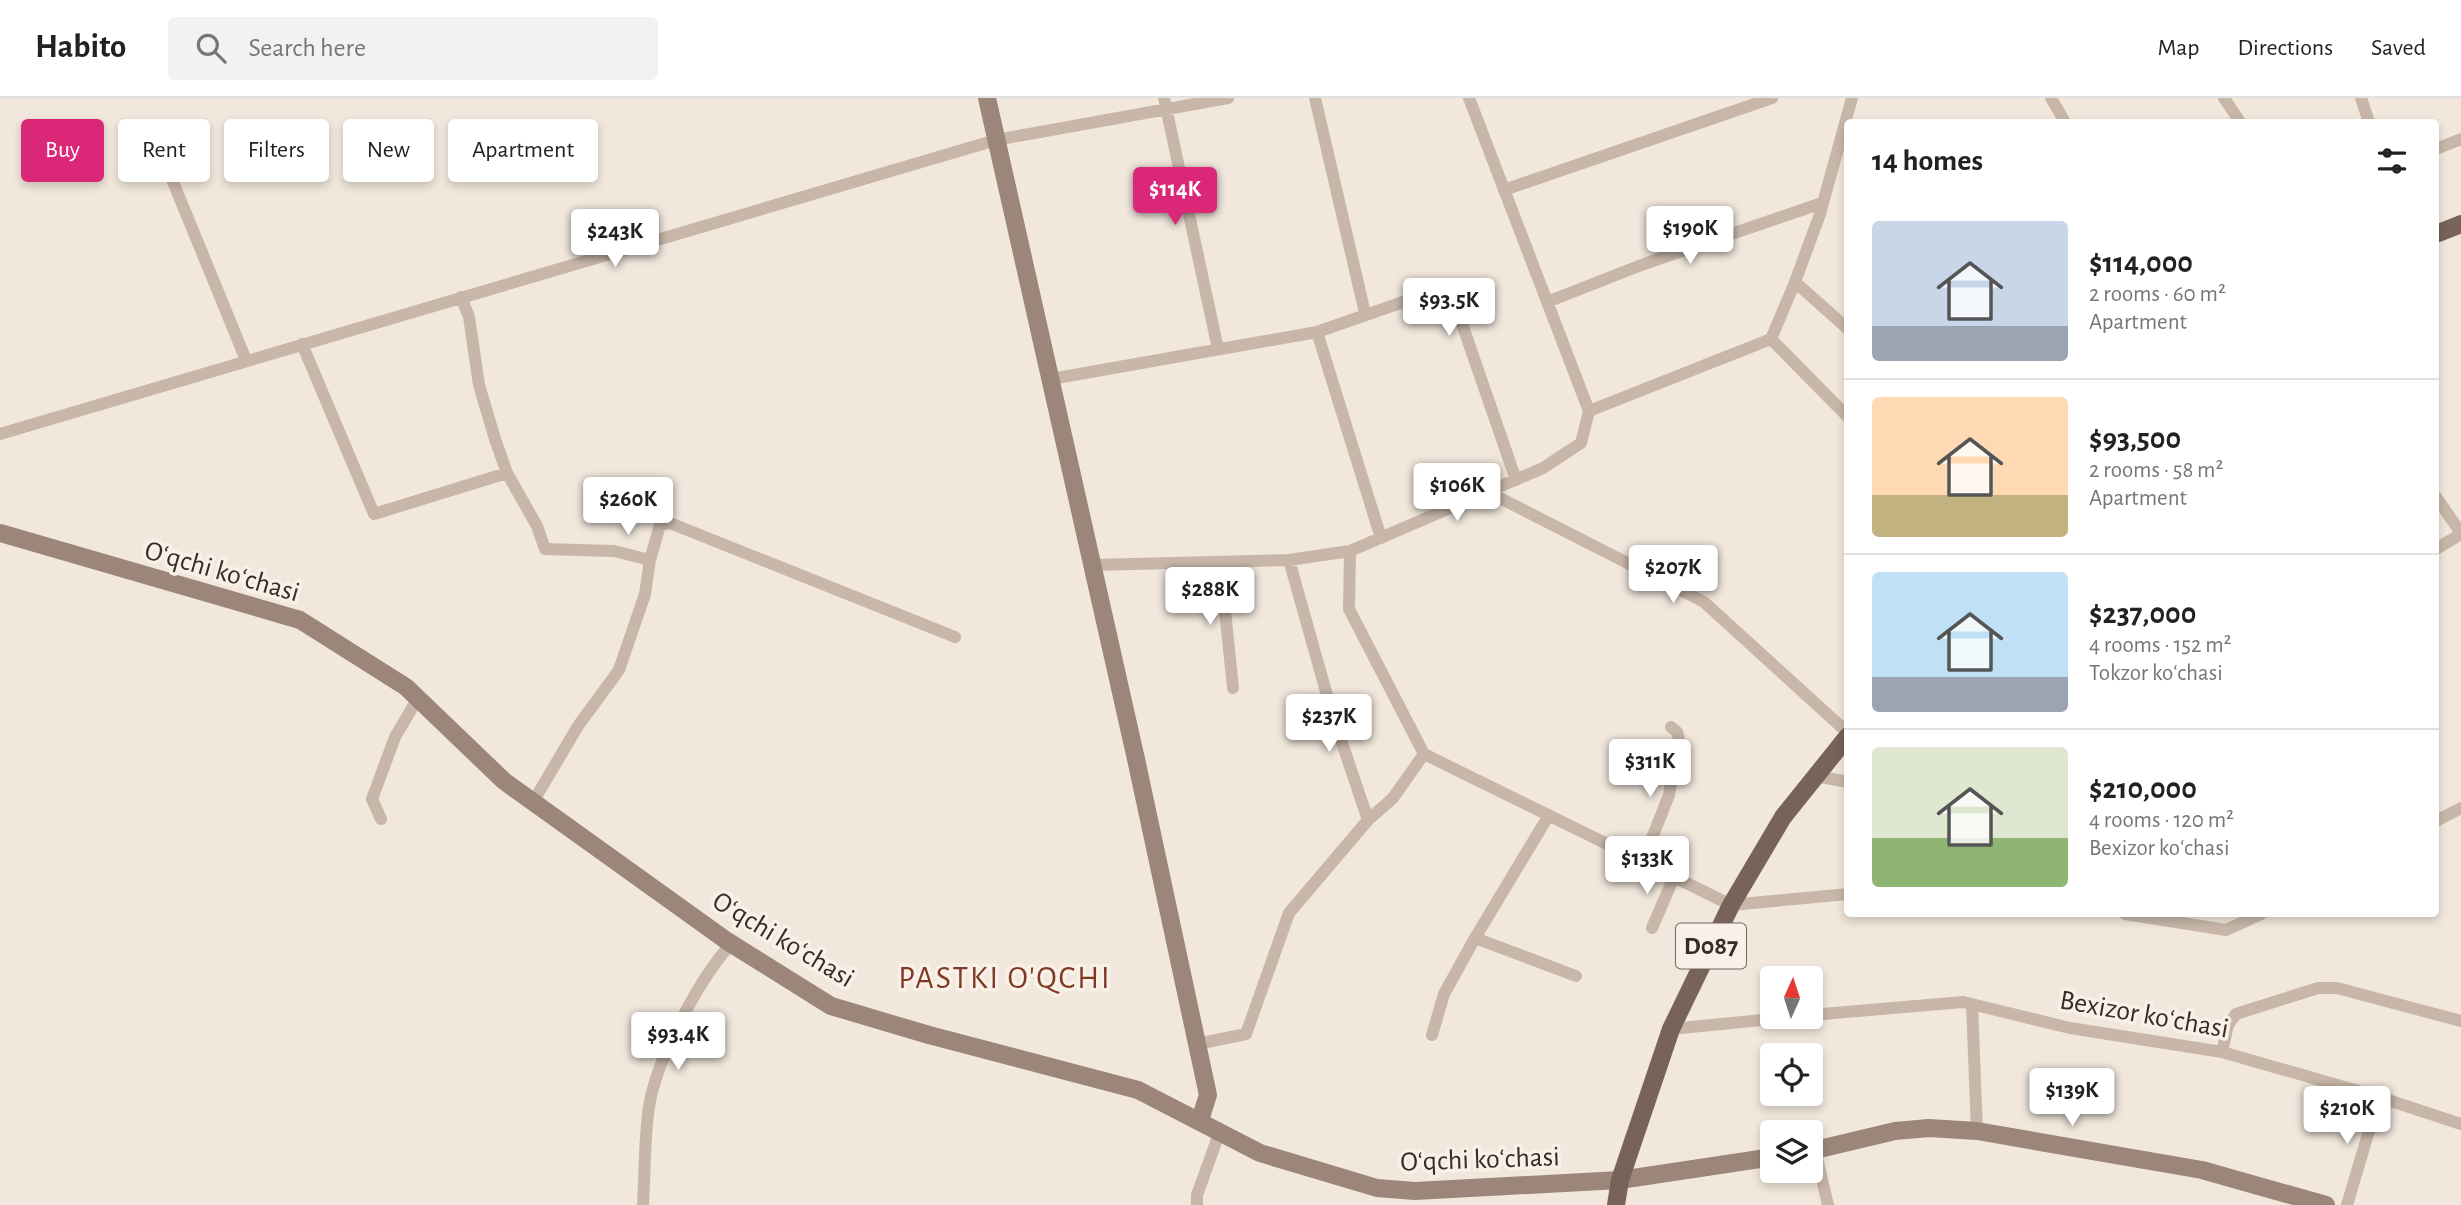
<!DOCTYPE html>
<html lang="en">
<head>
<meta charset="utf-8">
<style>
  :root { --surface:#fff; --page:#f2f2f2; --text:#222; --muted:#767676; --line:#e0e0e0; --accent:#db2777 }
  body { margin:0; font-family:"Alegreya Sans",sans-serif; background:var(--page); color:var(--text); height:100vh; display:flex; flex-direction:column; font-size:26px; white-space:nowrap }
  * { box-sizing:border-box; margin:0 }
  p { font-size:23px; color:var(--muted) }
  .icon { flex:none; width:38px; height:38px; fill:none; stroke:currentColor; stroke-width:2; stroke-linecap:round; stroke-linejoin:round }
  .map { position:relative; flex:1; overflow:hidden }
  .drawer { position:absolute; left:1844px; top:21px; width:595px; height:798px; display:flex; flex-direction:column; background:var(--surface); border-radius:7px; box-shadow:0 4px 10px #0003 }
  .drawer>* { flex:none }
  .hud { position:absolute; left:21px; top:21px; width:665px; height:63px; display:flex; gap:14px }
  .needle { width:46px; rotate:3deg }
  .buttons { position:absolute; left:1760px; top:868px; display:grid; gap:14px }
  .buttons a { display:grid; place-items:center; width:63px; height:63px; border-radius:7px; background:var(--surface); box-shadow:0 4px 10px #0003; font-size:35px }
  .price { position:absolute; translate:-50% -60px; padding:0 16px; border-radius:7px; background:#fff; color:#222; font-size:23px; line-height:46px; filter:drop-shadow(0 2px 4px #0008) }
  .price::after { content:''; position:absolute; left:50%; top:42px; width:21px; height:16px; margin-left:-10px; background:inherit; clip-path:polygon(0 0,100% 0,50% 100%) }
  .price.active { background:var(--accent); color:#fff }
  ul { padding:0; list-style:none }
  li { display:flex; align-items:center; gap:21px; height:175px; padding:0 28px }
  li+li { border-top:2px solid var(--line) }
  li span { display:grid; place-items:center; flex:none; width:196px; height:140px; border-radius:7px; color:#555 }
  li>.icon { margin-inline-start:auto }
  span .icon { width:84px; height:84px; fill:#fffc; stroke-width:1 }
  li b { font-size:30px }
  h2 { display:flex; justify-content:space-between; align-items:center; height:84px; padding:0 28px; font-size:30px }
  .pill { padding:0 24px; border-radius:7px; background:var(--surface); box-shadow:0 4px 10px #0003; font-size:24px; line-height:63px }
  .pill.active { background:var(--accent); color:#fff }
  header { display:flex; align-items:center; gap:42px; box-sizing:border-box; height:98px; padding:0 35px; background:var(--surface); border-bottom:2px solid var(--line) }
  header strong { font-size:33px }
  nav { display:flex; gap:38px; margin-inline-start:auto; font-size:24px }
  .search { width:490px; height:63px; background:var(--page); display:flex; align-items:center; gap:18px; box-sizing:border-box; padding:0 24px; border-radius:7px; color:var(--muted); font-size:26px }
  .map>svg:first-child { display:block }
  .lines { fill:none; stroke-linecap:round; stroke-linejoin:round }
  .street { stroke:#c8b7a9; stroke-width:12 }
  .secondary { stroke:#9c867a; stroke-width:18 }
  .primary { stroke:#77635a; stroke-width:18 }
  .labels { text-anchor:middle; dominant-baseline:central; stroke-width:7; stroke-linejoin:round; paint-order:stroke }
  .shield { fill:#f9f1e8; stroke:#706762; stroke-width:2 }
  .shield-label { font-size:26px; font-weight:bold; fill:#362c28 }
  .street-label { font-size:28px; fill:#362c28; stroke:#f9f1e8 }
  .quarter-label { font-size:32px; letter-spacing:2px; fill:#803925; stroke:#f9f1e8 }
</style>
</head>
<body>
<header>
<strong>Habito</strong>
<div class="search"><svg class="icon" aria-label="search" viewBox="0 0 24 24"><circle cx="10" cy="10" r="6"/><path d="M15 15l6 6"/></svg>Search here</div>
<nav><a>Map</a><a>Directions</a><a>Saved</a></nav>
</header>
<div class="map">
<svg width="2461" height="1107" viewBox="0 0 2461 1107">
  <rect width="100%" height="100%" fill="#f1e7dc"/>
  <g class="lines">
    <path class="street" d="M 1164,0 L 1218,251
      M 1315,0 L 1365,215
      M 1469,0 L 1589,313
      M 2051,0 L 2065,24
      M 2224,0 L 2240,24
      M 2361,0 L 2369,24
      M 151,30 L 246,262
      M 2436,51 L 2461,41
      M 1504,92 L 1772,0
      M 1795,184 L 1820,116 L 1852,0
      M 461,199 L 469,219 L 479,287 L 495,341 L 507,375 L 537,428 L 545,451 L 614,453 L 650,462 L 645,496 L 619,572 L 578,628 L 533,704
      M 1547,204 L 1644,166 L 1822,105
      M 1317,234 L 1449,188 L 1516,382
      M 1771,241 L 1848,319
      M 302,246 L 374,416 L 507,375
      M 1051,281 L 1317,234 L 1381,440
      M 0,336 L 996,42 L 1228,0
      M 1488,394 L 1704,504 L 1848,635
      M 2436,399 L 2461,435
      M 2436,451 L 2461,436
      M 1350,453 L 1349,511 L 1424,656 L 1731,807 L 1848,796
      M 650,462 L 660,427 L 670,425 L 955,539
      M 1289,462 L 1332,615 L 1368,722 L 1393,700 L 1424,656
      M 1220,464 L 1233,590
      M 1093,467 L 1289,462 L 1350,453 L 1543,370 L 1581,345 L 1589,313 L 1771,241 L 1795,184 L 1848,231
      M 1816,678 L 1848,684
      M 381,721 L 372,701 L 395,639 L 418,600
      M 2436,723 L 2461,710
      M 1643,763 L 1669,697 L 1679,641 L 1677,634 L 1671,629
      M 2125,816 L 2226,832 L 2261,816
      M 1652,830 L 1674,779
      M 1475,840 L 1549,717
      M 1972,906 L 1977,1033
      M 1811,917 L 1963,904 L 2070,930 L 2222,954 L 2379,999 L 2461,1026
      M 1671,931 L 1792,919
      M 1432,937 L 1444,896 L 1475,840 L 1576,878
      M 1197,946 L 1246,936 L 1289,815 L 1368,722
      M 2222,954 L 2228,927 L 2236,916 L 2318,890 L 2337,890 L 2461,923
      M 1815,1052 L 1828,1107
      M 643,1107 C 645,1075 644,1041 649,1009 C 656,962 699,881 731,846
      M 1197,1107 L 1197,1097 L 1220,1033
      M 2347,1107 L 2379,999"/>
    <path class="secondary" d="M 987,0 L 1136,661 L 1208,997 L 1200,1022
      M 0,435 L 300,522 L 406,589 L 504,683 L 727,843 L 831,908 L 929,937 L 1138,992 L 1260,1055 L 1377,1090 L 1415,1093 L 1620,1082 L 1773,1059
      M 1811,1053 L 1895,1033 L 1929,1030 L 1977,1033 L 2202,1072 L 2326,1107"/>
    <path class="primary" d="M 2436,136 L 2461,126
      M 1616,1107 L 1620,1082 L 1671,931 L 1731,807 L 1783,719 L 1848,638"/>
  </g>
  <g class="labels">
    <rect class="shield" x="1676" y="825.5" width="70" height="45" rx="5"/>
    <g class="shield-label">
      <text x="1711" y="848">D087</text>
    </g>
    <g class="street-label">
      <text transform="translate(222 474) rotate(16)">Oʻqchi koʻchasi</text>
      <text transform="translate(783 842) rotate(31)">Oʻqchi koʻchasi</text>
      <text transform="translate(2144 917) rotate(10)">Bexizor koʻchasi</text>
      <text transform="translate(1480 1062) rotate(-2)">Oʻqchi koʻchasi</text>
    </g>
    <g class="quarter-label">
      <text x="1005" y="880">PASTKI O'QCHI</text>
    </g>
  </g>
</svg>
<div class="buttons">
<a><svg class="needle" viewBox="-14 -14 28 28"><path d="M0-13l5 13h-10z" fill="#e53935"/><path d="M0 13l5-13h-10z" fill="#767676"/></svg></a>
<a><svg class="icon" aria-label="locate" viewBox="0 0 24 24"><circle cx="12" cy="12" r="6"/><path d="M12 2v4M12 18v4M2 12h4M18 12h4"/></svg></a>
<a><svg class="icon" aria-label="layers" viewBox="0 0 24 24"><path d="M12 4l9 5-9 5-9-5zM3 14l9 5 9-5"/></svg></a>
</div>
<b class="price active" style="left:1175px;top:129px">$114K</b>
<b class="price" style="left:1690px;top:168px">$190K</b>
<b class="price" style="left:615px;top:171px">$243K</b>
<b class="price" style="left:1449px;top:240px">$93.5K</b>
<b class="price" style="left:1457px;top:425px">$106K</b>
<b class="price" style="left:628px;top:439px">$260K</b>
<b class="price" style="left:1673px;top:507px">$207K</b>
<b class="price" style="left:1210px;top:529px">$288K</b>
<b class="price" style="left:1329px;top:656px">$237K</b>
<b class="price" style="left:1650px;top:701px">$311K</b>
<b class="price" style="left:1647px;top:798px">$133K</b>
<b class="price" style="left:678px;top:974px">$93.4K</b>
<b class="price" style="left:2072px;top:1030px">$139K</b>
<b class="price" style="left:2347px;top:1048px">$210K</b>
<div class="hud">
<a class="pill active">Buy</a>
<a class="pill">Rent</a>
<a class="pill">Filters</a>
<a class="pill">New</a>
<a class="pill">Apartment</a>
</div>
<section class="drawer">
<h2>14 homes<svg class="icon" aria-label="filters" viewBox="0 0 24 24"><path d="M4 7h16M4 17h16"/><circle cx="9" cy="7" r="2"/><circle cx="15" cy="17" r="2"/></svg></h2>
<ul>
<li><span style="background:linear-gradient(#c9d6e8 75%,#9aa5b1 0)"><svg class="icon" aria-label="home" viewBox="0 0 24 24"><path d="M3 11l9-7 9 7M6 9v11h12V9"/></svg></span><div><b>$114,000</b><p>2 rooms · 60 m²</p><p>Apartment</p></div></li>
<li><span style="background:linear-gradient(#ffd9b3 70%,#c2b280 0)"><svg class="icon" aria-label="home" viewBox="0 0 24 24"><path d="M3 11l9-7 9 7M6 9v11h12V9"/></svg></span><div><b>$93,500</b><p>2 rooms · 58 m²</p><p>Apartment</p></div></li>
<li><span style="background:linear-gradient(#bfe0f5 75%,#9aa5b1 0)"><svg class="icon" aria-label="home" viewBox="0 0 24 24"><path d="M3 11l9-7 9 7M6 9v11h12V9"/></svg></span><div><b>$237,000</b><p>4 rooms · 152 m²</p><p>Tokzor koʻchasi</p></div></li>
<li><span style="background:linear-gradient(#dfe7d0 65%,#8fb573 0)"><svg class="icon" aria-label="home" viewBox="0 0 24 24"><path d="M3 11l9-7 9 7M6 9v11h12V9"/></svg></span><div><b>$210,000</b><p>4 rooms · 120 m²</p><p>Bexizor koʻchasi</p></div></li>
</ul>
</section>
</div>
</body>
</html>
